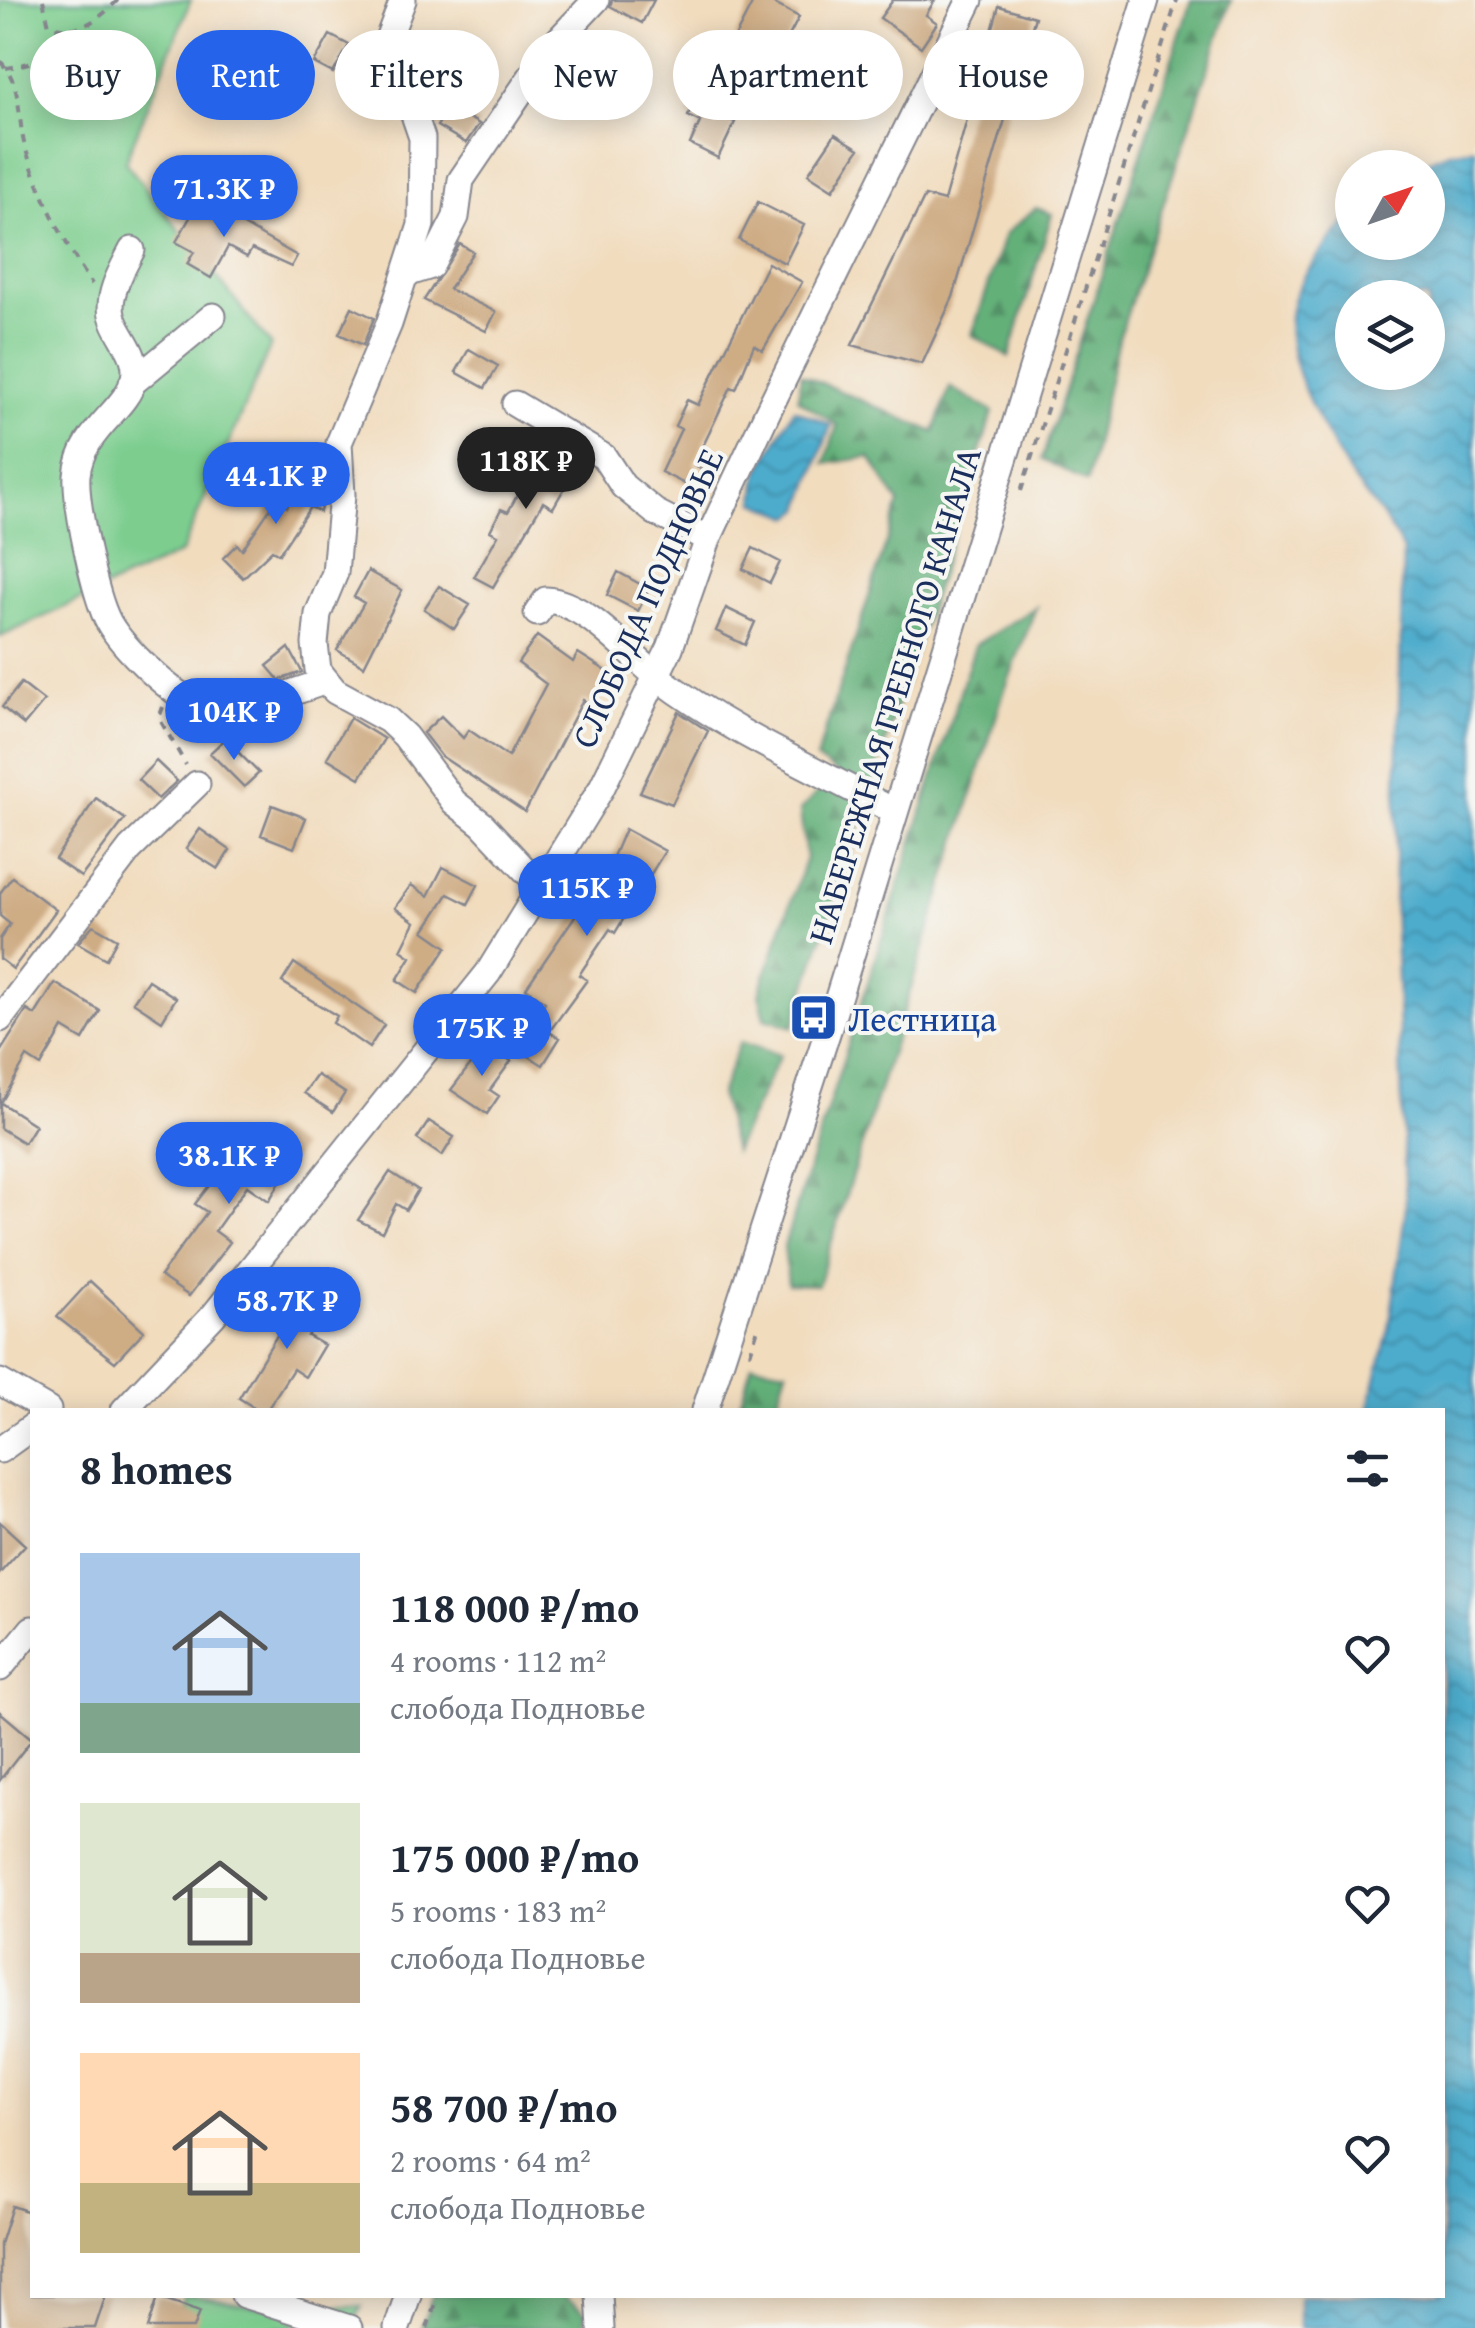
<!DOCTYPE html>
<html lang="en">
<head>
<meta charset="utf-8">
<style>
  :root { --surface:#fff; --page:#f6f6f7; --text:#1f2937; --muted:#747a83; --accent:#2563eb }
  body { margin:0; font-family:"Gentium Book Plus",serif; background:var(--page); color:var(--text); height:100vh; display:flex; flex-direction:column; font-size:38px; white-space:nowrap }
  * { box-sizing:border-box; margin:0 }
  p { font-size:32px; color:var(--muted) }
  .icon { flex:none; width:55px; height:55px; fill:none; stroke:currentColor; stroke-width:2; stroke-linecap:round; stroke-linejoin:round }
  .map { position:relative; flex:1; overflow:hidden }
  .panel { position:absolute; left:30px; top:1408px; width:1415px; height:890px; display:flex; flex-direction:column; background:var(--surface); border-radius:0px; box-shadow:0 5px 25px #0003 }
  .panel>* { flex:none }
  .hud { position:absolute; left:30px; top:30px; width:1415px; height:90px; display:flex; gap:20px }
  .needle { width:65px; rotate:50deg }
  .fabs { position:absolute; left:1335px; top:150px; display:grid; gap:20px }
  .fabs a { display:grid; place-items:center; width:110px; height:110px; border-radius:50%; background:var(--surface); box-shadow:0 5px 25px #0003; font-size:50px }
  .price { position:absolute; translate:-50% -85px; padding:0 22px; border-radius:35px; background:var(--accent); color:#fff; font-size:32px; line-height:65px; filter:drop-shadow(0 2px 5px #0008) }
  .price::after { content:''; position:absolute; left:50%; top:60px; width:30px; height:22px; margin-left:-15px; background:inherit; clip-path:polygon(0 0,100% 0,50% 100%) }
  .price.active { background:#222; color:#fff }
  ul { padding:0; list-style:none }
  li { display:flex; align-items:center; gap:30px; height:250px; padding:0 50px }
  li span { display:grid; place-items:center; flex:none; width:280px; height:200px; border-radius:0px; color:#555 }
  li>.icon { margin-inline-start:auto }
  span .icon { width:120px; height:120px; fill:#fffc; stroke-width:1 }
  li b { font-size:42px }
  h2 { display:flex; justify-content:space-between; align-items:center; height:120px; padding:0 50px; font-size:42px }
  .pill { padding:0 35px; border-radius:45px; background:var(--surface); box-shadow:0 5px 25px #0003; font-size:35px; line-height:90px }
  .pill.active { background:var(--accent); color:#fff }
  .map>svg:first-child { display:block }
  .green { fill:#7bcd8e; stroke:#4b7e76; stroke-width:2.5 }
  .forest { fill:url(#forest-firs); stroke:#40706c; stroke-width:2.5 }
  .water { fill:url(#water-waves); stroke:#346e95; stroke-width:2.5; fill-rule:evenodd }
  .building { fill:#ceac84 }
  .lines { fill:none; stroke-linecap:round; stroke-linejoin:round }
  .minor-casing { stroke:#86868e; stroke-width:29 }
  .path { stroke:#86868e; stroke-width:4; stroke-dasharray:8 8; stroke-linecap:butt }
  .minor { stroke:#fff; stroke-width:25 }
  .labels { text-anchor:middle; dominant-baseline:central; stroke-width:8; stroke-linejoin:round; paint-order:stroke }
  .street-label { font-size:35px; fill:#1b2f5e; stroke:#f6f6f2 }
  .transit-label { font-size:35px; fill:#164399; stroke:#f6f6f2; text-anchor:start }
</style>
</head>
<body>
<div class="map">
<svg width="1475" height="2328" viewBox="0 0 1475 2328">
  <defs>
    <pattern id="forest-firs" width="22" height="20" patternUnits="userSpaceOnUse" patternTransform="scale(2.5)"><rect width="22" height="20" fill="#64b079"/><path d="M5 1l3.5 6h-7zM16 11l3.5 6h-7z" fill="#529066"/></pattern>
    <pattern id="water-waves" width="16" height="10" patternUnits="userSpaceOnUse" patternTransform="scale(2.5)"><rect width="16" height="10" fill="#4eaccc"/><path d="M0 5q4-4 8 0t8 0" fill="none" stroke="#408ca9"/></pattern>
  </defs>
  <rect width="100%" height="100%" fill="#f6f6f2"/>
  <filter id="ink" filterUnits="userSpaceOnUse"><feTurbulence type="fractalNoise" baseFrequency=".01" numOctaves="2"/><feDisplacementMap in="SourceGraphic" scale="20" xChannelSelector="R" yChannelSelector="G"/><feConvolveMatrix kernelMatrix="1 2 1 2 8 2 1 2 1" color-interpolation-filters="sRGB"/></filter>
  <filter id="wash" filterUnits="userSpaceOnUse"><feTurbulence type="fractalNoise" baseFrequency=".0048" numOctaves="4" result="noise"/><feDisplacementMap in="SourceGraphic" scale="40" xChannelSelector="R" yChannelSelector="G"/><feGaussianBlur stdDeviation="2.25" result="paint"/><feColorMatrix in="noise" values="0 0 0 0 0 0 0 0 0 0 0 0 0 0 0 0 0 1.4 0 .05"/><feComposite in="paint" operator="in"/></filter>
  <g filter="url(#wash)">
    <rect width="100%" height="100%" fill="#f1dcbe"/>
    <path class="green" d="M 0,0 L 191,0 L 125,162 L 271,345 L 181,553 L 0,637 Z
      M 184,2295 L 253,2306 L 362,2306 L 352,2328 L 302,2328 L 299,2323 L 285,2328 L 175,2328 Z"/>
    <path class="forest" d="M 1191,0 L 1231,0 L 1117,344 L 1087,482 L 1042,459 Z
      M 1036,208 L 1052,214 L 1009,357 L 972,335 L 1005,234 Z
      M 801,374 L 934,432 L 950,387 L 993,412 L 869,793 L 816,759 L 899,504 L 870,457 L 825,464 L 837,425 L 798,399 Z
      M 1036,607 L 1003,695 L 818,1285 L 788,1284 L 784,1246 L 975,645 Z
      M 827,782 L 867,802 L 793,1027 L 765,1018 L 759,994 L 806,858 L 800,811 Z
      M 740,1042 L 780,1055 L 734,1151 L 720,1094 Z
      M 752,1364 L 787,1370 L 775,1410 L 738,1410 Z
      M 433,2295 L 562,2295 L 587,2313 L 583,2328 L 421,2328 Z"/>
    <path class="water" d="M 1475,148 L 1475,2328 L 1299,2328 L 1299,2295 L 1442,2295 L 1442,1410 L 1368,1410 L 1389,1329 L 1406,1207 L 1394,903 L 1403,551 C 1390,520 1365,498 1347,469 C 1320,425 1279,357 1292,304 C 1300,274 1332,238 1352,215 L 1352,242 L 1428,242 L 1428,168 L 1413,167 L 1449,152 ZM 1352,298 L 1428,298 L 1428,372 L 1352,372 Z
      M 794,409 L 831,425 L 801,509 L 792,517 L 755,502 L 758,474 Z"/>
    <g id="blocks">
      <path class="building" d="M 612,0 L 654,0 L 642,23 L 610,6 Z
        M 754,0 L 767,0 L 799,17 L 777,59 L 735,37 Z
        M 893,0 L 935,0 L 926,15 L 937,23 L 921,47 L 880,18 Z
        M 999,6 L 1035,17 L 953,297 L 922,364 L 852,345 L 925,196 L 944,201 Z
        M 330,35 L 349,45 L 333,73 L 314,63 Z
        M 706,78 L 736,92 L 724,117 L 735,122 L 718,158 L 690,144 L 700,122 L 688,116 Z
        M 449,106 L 479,124 L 466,143 L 437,126 Z
        M 835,134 L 859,149 L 833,190 L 808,174 Z
        M 200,200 L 297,256 L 291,267 L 252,249 L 247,257 L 228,247 L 211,278 L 187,264 L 194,252 L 176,242 Z
        M 758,202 L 804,225 L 785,263 L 739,240 Z
        M 460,244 L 473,252 L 449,289 L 496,312 L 486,331 L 424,300 Z
        M 768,263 L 802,282 L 763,350 L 754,345 L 736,389 L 731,387 L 694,465 L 702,469 L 693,488 L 661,472 L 681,429 L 675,426 L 687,400 L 698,405 Z
        M 352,307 L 374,318 L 363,345 L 339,334 Z
        M 469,349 L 498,366 L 485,388 L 456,372 Z
        M 557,448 L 583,464 L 576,475 L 573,473 L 553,508 L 543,502 L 493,587 L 474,577 L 498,535 L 490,531 L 501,509 L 508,512 L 531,470 L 540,475 Z
        M 300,477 L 325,488 L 320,512 L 310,507 L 279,554 L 272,550 L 243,578 L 223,558 L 237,544 L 242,550 L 276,500 L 287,507 Z
        M 753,548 L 780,562 L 770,583 L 743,569 Z
        M 368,571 L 402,590 L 364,666 L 337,650 L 364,603 L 354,597 Z
        M 618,572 L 649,589 L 638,611 L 607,595 Z
        M 439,586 L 470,605 L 454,629 L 424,609 Z
        M 726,608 L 755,622 L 745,645 L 716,631 Z
        M 537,636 L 573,662 L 578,653 L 611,674 L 592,705 L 583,700 L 525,812 L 441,756 L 423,733 L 441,716 L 463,738 L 469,730 L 508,757 L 546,684 L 518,663 Z
        M 289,648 L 302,672 L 279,680 L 267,666 Z
        M 21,683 L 44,701 L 24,725 L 2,707 Z
        M 679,712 L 708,731 L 672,804 L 640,792 Z
        M 350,718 L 384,739 L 360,778 L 327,758 Z
        M 225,739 L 259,773 L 244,787 L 210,753 Z
        M 156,761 L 177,781 L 158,799 L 138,780 Z
        M 96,798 L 125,819 L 81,877 L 55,859 Z
        M 272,805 L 306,818 L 294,848 L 261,835 Z
        M 200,829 L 230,850 L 218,869 L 186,849 Z
        M 625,829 L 665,851 L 615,933 L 610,929 L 579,975 L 587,980 L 549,1032 L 560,1038 L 543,1065 L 516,1048 L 545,1002 L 526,988 L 609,866 Z
        M 443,867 L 478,885 L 468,904 L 448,894 L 424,931 L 447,947 L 417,993 L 397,980 L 411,957 L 401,950 L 415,922 L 395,908 L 411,885 L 428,896 Z
        M 12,877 L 56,910 L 13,969 L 0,959 L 0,939 L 10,924 L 0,916 L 0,893 Z
        M 93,925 L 117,939 L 106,959 L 78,943 Z
        M 294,963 L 384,1025 L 369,1048 L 333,1023 L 337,1016 L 282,982 Z
        M 148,980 L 176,998 L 162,1021 L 133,1002 Z
        M 55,983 L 100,1011 L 83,1040 L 63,1028 L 41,1066 L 27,1057 L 1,1103 L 35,1125 L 24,1143 L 0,1128 L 0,1052 L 27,1010 L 35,1015 Z
        M 486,1044 L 511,1061 L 490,1090 L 499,1096 L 487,1114 L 451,1090 Z
        M 317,1075 L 345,1093 L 333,1112 L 304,1093 Z
        M 429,1121 L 454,1137 L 442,1156 L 417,1139 Z
        M 271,1128 L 300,1148 L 269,1201 L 247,1186 L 215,1231 L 230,1242 L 189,1296 L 160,1276 L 207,1212 L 195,1204 L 236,1151 L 249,1160 Z
        M 390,1172 L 418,1190 L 406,1210 L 396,1204 L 382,1232 L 358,1220 Z
        M 90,1281 L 144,1331 L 115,1362 L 57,1317 Z
        M 307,1286 L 329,1299 L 308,1336 L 324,1345 L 305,1377 L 293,1369 L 267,1410 L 258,1410 L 239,1398 Z
        M 0,1522 L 25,1545 L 0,1573 Z
        M 0,1712 L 32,1739 L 0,1780 Z
        M 12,2206 L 32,2213 L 32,2295 L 106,2295 L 95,2328 L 0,2328 L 0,2244 Z
        M 158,2297 L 200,2311 L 194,2328 L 148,2328 Z"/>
    </g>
  </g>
  <g filter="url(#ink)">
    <use href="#blocks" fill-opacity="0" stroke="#86868e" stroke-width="2.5"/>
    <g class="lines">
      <defs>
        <path id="minor" d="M 403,0 L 388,39 L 422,138 L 421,225 L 389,324 L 339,443 L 342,495 L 335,573 L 318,614 L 315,644 L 318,670 L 335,691 L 388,720 L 405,736 L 454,802 L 482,824 L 541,887
          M 132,250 C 123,268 107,294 112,315 C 117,336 140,354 134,378 C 127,410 81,430 77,475 C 75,503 95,598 109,623 C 123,647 171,695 198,704 C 235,717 288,693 324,682
          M 406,274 L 431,266 L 456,217 L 461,180 L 549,50 L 596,0
          M 132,383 L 213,316
          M 515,404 L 604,457 L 623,486 L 655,512 L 708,539
          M 537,613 L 546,600 C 586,602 628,654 659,678 C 729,732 817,769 895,812
          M 0,1019 L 130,849 L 197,784
          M 0,1382 L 48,1410
          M 124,1410 L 213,1316 L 488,973 L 601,789 L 670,648 L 708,539 L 768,411 L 970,0
          M 705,1410 L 830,1024 L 1146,0
          M 0,1450 L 32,1427
          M 0,1668 L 32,1629
          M 244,2295 L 349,2328
          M 599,2295 L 601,2328
          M 397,2328 L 408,2295"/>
      </defs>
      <use href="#minor" class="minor-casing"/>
      <path class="path" d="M 43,0 L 49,25 C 79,36 98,20 118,0
        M 0,61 C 24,86 16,118 26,150 C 41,196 64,244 92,284
        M 6,68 C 38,63 70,50 90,24
        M 1021,491 L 1177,0
        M 163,707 L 159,718 L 186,765
        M 750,1354 L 759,1325
        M 427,2328 L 438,2295"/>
      <use href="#minor" class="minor"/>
    </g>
  </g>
  <defs>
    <symbol id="bus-square" viewBox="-11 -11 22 22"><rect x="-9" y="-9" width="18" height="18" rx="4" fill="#1a4fb4" stroke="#f6f6f2"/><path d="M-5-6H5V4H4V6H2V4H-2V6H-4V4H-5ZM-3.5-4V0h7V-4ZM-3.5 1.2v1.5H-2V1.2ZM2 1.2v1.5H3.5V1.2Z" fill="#fff"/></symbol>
  </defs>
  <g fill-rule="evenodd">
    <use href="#bus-square" x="786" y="990" width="55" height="55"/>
  </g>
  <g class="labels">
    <g class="street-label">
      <text transform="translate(647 598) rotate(-66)">СЛОБОДА ПОДНОВЬЕ</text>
      <text transform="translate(894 695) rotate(-73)">НАБЕРЕЖНАЯ ГРЕБНОГО КАНАЛА</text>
    </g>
    <g class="transit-label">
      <text x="848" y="1018">Лестница</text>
    </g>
  </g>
</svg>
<div class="fabs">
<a><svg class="needle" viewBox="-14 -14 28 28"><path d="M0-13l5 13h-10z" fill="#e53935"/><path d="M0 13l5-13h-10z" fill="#747a83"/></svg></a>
<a><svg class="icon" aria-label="layers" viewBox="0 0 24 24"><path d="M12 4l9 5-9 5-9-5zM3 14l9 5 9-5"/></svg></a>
</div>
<b class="price" style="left:224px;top:240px">71.3K ₽</b>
<b class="price active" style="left:526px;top:512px">118K ₽</b>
<b class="price" style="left:276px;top:527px">44.1K ₽</b>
<b class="price" style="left:234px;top:763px">104K ₽</b>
<b class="price" style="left:587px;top:939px">115K ₽</b>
<b class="price" style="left:482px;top:1079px">175K ₽</b>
<b class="price" style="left:229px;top:1207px">38.1K ₽</b>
<b class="price" style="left:287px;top:1352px">58.7K ₽</b>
<div class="hud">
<a class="pill">Buy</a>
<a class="pill active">Rent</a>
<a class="pill">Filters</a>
<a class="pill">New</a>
<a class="pill">Apartment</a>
<a class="pill">House</a>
</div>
<section class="panel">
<h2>8 homes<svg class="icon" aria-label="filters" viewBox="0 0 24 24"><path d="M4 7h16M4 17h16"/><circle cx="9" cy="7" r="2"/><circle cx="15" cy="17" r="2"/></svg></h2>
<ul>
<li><span style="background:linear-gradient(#a9c7e8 75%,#7fa58c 0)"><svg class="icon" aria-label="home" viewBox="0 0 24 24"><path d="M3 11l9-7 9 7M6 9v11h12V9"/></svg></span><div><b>118 000 ₽/mo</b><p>4 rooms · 112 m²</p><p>слобода Подновье</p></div><svg class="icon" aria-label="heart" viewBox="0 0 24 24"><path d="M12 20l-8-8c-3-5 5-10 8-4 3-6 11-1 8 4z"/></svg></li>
<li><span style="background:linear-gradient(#dfe7d0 75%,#b9a48a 0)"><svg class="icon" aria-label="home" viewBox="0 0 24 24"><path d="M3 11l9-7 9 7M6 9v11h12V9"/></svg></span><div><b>175 000 ₽/mo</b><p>5 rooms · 183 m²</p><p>слобода Подновье</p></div><svg class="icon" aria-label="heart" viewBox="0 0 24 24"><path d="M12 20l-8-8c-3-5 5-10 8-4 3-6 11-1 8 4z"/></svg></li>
<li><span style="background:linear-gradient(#ffd9b3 65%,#c2b280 0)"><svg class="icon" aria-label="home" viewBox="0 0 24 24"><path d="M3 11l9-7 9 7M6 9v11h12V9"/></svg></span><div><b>58 700 ₽/mo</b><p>2 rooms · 64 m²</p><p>слобода Подновье</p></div><svg class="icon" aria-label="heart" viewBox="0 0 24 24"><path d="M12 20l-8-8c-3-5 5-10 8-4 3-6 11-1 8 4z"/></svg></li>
</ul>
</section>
</div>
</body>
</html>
